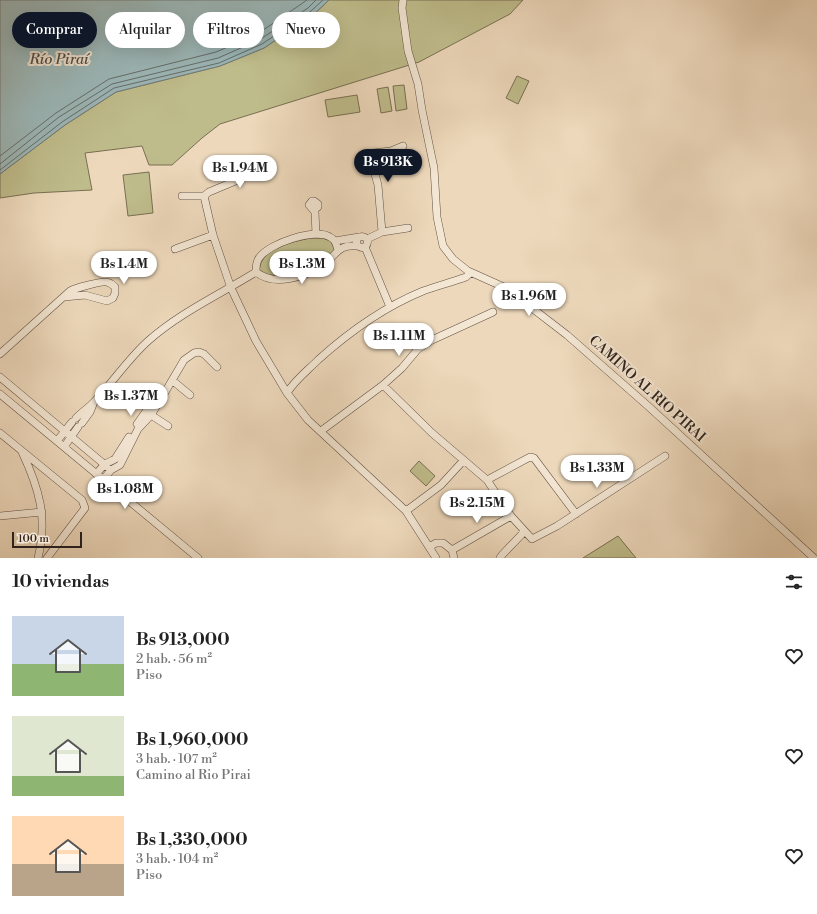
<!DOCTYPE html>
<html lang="es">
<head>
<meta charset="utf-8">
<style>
  :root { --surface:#fff; --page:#f6f6f6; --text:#222; --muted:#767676; --accent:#111827 }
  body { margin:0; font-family:"Libre Bodoni",serif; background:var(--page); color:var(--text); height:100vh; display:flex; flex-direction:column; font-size:15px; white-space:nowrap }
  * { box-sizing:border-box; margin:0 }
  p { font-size:13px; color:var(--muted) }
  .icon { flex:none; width:22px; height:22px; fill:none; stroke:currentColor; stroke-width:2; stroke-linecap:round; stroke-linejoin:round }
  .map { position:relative; height:558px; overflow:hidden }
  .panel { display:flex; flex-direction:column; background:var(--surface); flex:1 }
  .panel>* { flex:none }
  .top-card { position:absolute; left:12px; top:12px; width:400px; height:36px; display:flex; gap:8px }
  .scale { position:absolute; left:12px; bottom:10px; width:70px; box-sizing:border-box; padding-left:4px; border:2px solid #32221c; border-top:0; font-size:11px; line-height:14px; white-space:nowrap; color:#32221c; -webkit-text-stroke:3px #f3e6d3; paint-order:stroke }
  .price { position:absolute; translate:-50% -34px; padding:0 9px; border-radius:14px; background:#fff; color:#222; font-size:13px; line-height:26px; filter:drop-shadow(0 1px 2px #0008) }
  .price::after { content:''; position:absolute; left:50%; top:24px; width:12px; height:9px; margin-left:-6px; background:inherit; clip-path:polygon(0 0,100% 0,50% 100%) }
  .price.on { background:var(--accent); color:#fff }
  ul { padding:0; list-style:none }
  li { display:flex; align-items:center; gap:12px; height:100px; padding:0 12px }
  li span { display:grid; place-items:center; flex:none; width:112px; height:80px; border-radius:0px; color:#555 }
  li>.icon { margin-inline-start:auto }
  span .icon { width:48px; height:48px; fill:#fffc; stroke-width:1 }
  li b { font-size:17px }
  h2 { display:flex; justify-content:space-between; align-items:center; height:48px; padding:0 12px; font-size:17px }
  .pill { padding:0 14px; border-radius:18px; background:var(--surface); box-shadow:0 4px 16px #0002; font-size:14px; line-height:36px }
  .pill.on { background:var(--accent); color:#fff }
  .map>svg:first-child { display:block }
  .green { fill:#bfbc8b; stroke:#786f54 }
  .water { fill:#9cb8b9; stroke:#727c7a }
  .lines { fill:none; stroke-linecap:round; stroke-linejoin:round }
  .shore { stroke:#676d6a; stroke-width:1 }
  .minor-casing { stroke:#615044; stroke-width:8 }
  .minor { stroke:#f3e6d3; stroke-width:7 }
  .labels { text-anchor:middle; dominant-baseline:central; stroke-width:4; stroke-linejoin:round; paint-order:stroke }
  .street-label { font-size:14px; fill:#32221c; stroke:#f3e6d3 }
  .water-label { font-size:15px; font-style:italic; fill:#524f4b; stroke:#f3e6d3 }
</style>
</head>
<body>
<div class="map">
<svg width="817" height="558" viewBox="0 0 817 558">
  <rect width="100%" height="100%" fill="#edd8bb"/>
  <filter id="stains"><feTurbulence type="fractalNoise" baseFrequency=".005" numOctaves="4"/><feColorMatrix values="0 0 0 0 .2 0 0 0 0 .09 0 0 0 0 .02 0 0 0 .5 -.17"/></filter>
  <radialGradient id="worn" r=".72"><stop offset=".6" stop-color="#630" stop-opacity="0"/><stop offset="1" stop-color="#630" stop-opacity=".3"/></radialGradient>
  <path class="green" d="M 329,0 L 523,0 L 510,14 L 419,62 L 220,124 L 202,138 L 172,165 L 149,165 L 142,146 L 85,153 L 92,190 L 34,193 L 0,198 L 0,174 L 65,125 L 116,92 L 220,66 L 264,48 L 313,15 Z
    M 517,76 L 529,81 L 518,104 L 506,98 Z
    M 404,85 L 407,109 L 396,111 L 393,86 Z
    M 388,87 L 392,111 L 381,113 L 377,89 Z
    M 357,95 L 360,112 L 328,117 L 325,100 Z
    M 149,172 L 153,213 L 128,216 L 123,175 Z
    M 311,238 L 322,238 L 331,241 L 335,251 L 319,265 L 292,276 L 267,277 L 259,270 C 262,247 292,242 311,238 Z
    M 419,461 L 435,476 L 426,486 L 410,471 Z
    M 618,536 L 636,558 L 583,558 Z"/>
  <path class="water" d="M 0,0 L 329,0 L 313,15 L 264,48 L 220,66 L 116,92 L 65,125 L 0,174 Z"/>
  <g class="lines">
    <path class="shore" d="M 0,156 L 56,113 L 109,79 L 216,52 L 256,35 L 307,0
      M 0,164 L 59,117 L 112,84 L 218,58 L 259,40 L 308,8 L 316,0
      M 0,170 L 62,122 L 114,88 L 219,63 L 262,44 L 311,11 L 323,0"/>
    <defs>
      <path id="minor" d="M 403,0 L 402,8 L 408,51 L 418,84 L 422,110 L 434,168 L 437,217 L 443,246 L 453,259 L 468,271 L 506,288 L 567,335 L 648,406 L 814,558
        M 182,196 L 204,196 L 209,192 L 252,174 L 262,167
        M 204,196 L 213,235 L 231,288 L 256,341 L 287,393 L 308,420 L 406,511 L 436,558
        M 314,210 L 318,207 L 318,204 L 314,201 L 312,201 L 309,205 L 315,212 L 316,234
        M 382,232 L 378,185 L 370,156 L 373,153 L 391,151 L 403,146
        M356.5 242a5.5 5.5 0 1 1 11 0a5.5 5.5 0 1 1-11 0Z
        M 367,239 L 382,232 L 408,228
        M 335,241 L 359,237
        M 365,247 L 390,307
        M 175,249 L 213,235
        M 256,272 C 275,287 304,277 323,265 C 338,255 336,244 358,246
        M 256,272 C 256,267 256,262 259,258 C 269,243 315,228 330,237 C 336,240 336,244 338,250
        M 0,354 L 70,291 C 75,288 102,281 107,282 C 111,283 113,285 115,287 L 115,293 L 113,298 L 107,301 L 85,295 L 64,297
        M 0,377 L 111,470
        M 173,381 L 190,395
        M 383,385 L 432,433 L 487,480 L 511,516 L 532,539 L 557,526 L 665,456
        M 287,393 C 295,380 307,371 318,360 C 349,332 384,307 423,291 C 437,286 452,282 466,277 L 470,273
        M 0,394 L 198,558
        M 151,415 L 168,426
        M 76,418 C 82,412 88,408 94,402 C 113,382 128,359 148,341 C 181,312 219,295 256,272
        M 82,423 L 90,412 L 94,402
        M 137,424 L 154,400 L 163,394
        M 321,431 L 383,385 L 402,368 L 418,349 L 432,340 L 493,312
        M 0,433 L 82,500 L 85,508 L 47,558
        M 57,441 L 72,422
        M 64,447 L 78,427
        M 22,452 C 39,488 48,518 38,558
        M 96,474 L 105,464 L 115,459 L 129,437
        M 103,480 L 111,470 L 120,465 L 138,429 L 151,415 L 161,399 L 184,360 L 194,353 L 199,352 L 204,354 L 217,367
        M 487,480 L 530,457 L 534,458 L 576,514
        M 406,511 L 441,485 L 463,461
        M 0,516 L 42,512
        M 429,547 L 436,543 L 443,543 L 452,550 L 454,558
        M 452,550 L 511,516
        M 500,558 L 502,555 L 524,532"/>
    </defs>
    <use href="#minor" class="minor-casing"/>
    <use href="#minor" class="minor"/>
  </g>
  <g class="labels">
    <g class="street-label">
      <text transform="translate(647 389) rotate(42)">CAMINO AL RIO PIRAI</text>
    </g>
    <g class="water-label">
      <text x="59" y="59">Río Piraí</text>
    </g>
  </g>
  <rect width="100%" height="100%" filter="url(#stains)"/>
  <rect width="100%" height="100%" fill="url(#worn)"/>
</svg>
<div class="scale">100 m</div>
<b class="price on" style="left:388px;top:183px">Bs 913K</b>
<b class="price" style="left:240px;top:189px">Bs 1.94M</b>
<b class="price" style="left:124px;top:285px">Bs 1.4M</b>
<b class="price" style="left:302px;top:285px">Bs 1.3M</b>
<b class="price" style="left:529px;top:317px">Bs 1.96M</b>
<b class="price" style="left:399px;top:357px">Bs 1.11M</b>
<b class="price" style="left:131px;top:417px">Bs 1.37M</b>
<b class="price" style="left:597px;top:489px">Bs 1.33M</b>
<b class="price" style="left:125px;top:510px">Bs 1.08M</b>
<b class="price" style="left:477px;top:524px">Bs 2.15M</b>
<div class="top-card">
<a class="pill on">Comprar</a>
<a class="pill">Alquilar</a>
<a class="pill">Filtros</a>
<a class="pill">Nuevo</a>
</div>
</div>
<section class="panel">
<h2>10 viviendas<svg class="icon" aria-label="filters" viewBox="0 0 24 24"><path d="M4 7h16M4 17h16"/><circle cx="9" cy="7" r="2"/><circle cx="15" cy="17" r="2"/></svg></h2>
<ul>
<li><span style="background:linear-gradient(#c9d6e8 60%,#8fb573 0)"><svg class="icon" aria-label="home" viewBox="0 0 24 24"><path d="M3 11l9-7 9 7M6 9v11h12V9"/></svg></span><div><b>Bs 913,000</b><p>2 hab. · 56 m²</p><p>Piso</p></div><svg class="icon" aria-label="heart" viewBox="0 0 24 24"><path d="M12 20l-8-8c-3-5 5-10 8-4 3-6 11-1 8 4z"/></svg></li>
<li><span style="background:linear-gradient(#dfe7d0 75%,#8fb573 0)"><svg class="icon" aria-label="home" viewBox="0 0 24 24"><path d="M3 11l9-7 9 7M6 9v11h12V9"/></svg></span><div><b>Bs 1,960,000</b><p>3 hab. · 107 m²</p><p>Camino al Rio Pirai</p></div><svg class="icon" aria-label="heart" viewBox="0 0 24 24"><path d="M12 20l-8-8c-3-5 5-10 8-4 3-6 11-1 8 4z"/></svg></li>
<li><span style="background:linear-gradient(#ffd9b3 60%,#b9a48a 0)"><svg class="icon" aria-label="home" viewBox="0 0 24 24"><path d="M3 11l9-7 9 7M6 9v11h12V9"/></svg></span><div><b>Bs 1,330,000</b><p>3 hab. · 104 m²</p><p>Piso</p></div><svg class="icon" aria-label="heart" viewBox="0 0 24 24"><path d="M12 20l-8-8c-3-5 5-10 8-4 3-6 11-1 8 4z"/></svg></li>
</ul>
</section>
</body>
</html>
